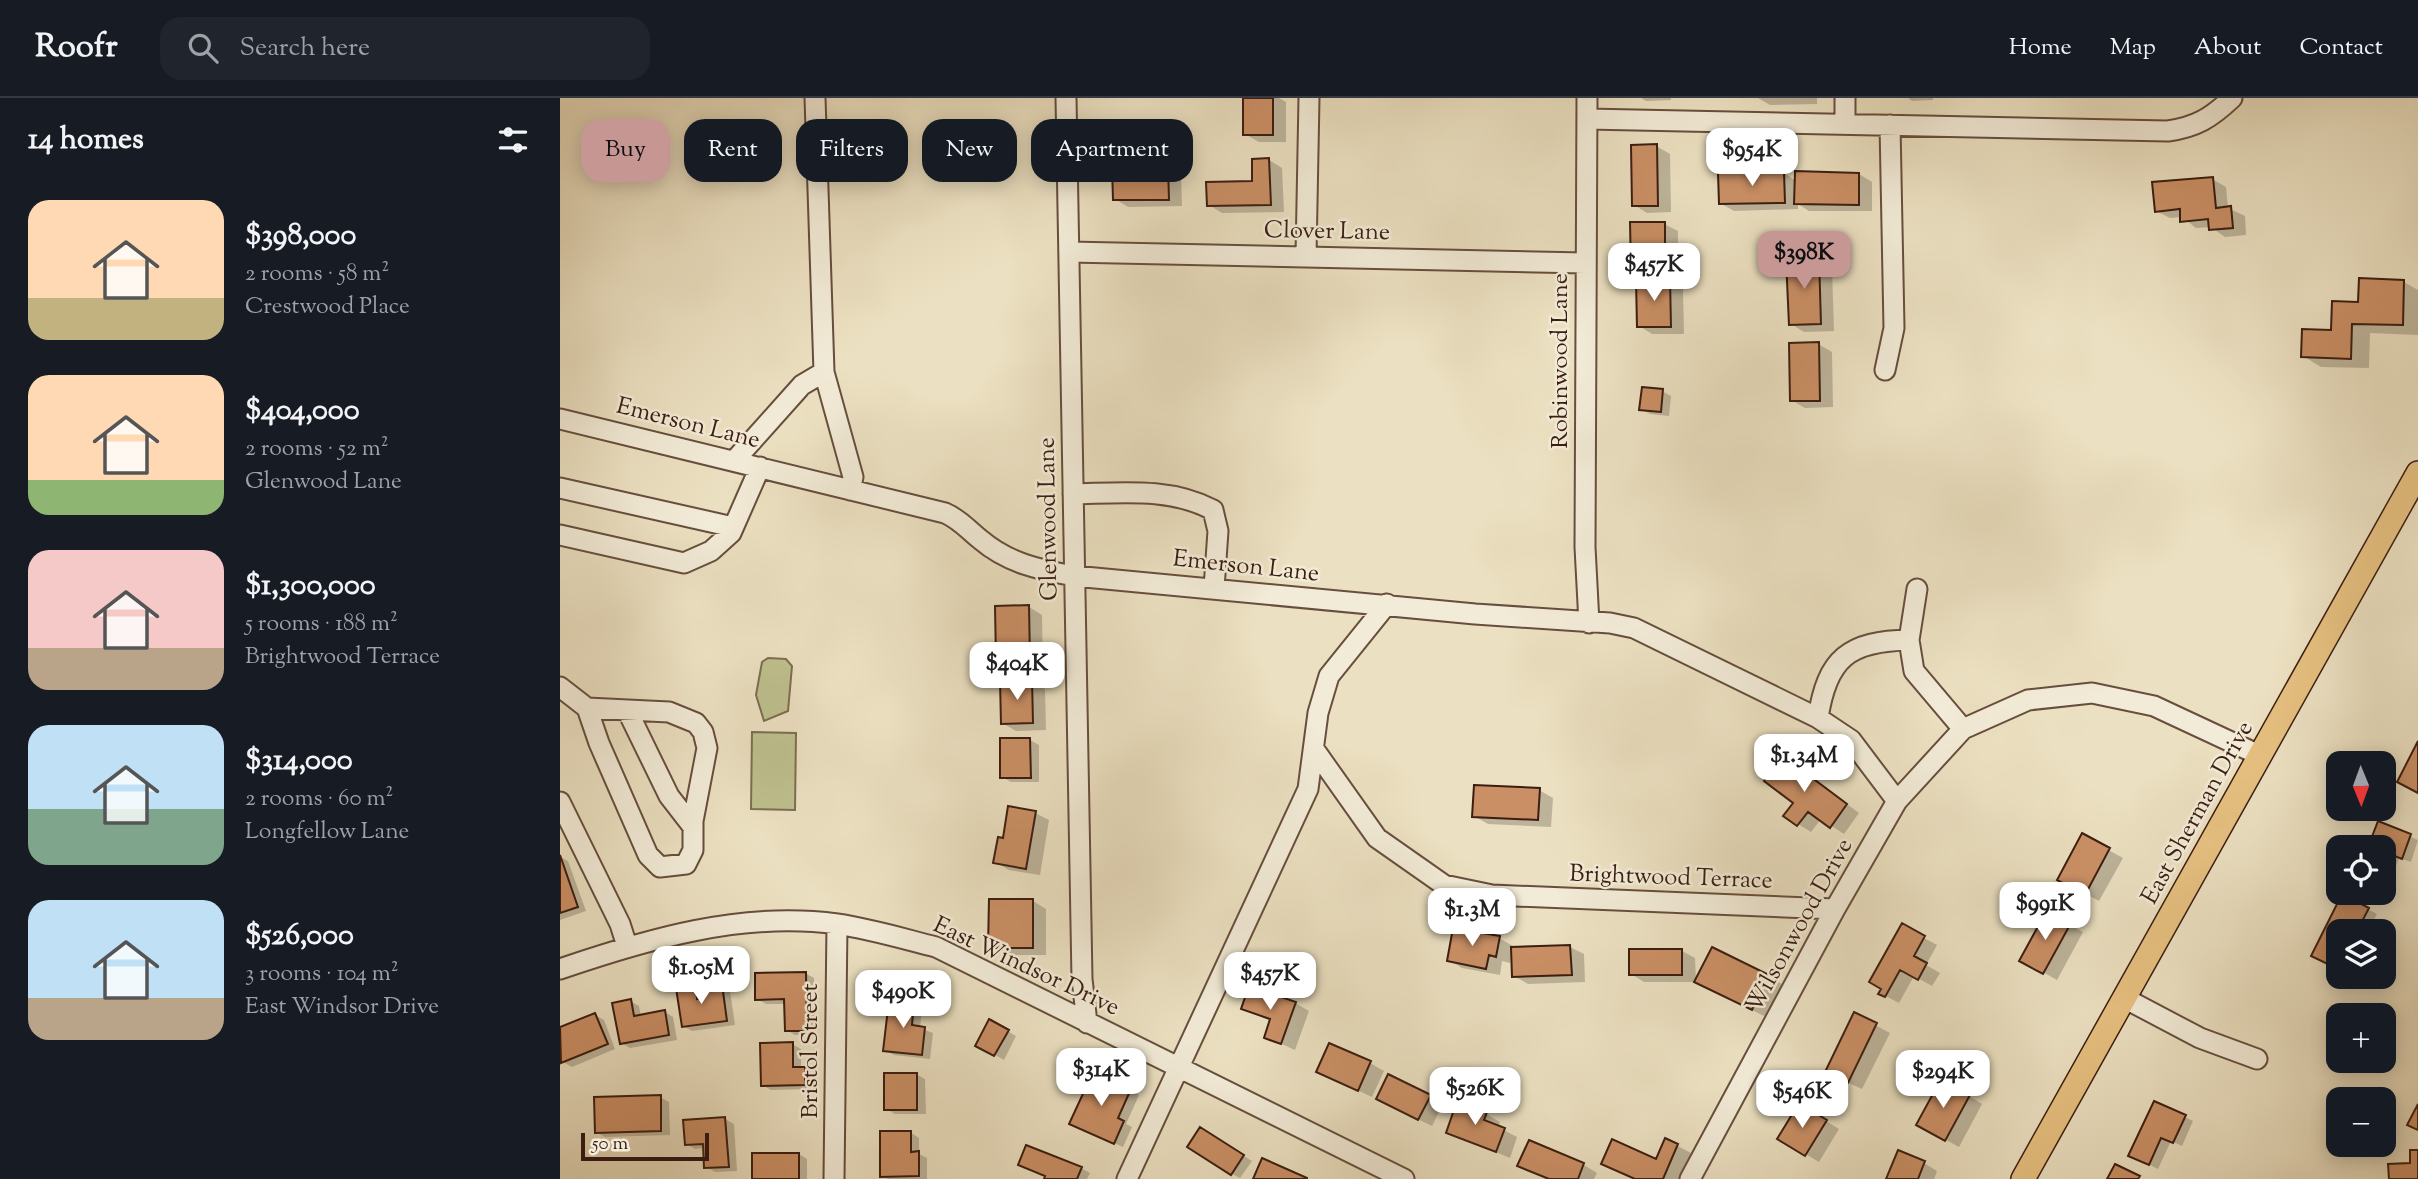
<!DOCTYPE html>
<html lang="en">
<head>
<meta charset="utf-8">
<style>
  :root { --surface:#171b24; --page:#20242c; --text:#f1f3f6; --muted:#9ea1a6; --line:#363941; --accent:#c59692 }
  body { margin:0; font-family:"Sorts Mill Goudy",serif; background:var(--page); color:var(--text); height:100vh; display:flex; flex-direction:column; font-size:26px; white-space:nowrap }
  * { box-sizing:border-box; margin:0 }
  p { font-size:23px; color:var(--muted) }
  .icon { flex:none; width:38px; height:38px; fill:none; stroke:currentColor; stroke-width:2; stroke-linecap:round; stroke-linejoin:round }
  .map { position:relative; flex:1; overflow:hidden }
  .sheet { display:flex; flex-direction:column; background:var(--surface); width:560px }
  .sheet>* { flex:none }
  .top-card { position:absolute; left:21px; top:21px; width:665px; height:63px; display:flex; gap:14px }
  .needle { width:46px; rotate:179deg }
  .tools { position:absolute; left:1766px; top:653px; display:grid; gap:14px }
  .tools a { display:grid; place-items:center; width:70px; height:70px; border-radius:14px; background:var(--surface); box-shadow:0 4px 18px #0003; font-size:35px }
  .scale { position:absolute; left:21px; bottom:18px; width:128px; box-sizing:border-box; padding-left:7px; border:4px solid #3b1d11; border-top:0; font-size:19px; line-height:24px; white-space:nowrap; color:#3b1d11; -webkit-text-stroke:5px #f2ebd7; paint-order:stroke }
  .price { position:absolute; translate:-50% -60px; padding:0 16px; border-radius:14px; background:#fff; color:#222; font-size:23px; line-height:46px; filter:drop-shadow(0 2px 4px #0008) }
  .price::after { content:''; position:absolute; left:50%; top:42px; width:21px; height:16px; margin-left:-10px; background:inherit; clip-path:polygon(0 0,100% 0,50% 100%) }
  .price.selected { background:var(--accent); color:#111 }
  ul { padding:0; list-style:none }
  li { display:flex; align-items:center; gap:21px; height:175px; padding:0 28px }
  li span { display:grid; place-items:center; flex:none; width:196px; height:140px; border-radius:21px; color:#555 }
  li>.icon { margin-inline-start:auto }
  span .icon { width:84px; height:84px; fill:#fffc; stroke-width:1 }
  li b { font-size:30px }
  h2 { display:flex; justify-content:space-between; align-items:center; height:84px; padding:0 28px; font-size:30px }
  .tag { padding:0 24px; border-radius:21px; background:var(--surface); box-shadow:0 4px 18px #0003; font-size:24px; line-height:63px }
  .tag.selected { background:var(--accent); color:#111 }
  header { display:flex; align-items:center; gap:42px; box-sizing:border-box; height:98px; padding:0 35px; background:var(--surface); border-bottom:2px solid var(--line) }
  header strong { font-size:33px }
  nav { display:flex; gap:38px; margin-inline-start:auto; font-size:24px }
  .search { width:490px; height:63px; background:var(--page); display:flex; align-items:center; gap:18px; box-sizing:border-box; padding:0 24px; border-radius:21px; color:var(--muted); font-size:26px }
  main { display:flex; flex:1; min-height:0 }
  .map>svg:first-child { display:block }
  .green { fill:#bec08e; stroke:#7c6e50; stroke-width:2 }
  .shadow { fill:#0003 }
  .building { fill:#ca8f65; stroke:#3b1d11; stroke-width:2 }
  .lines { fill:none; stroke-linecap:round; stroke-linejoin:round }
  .minor-casing { stroke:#674e3d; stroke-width:23 }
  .major-casing { stroke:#3b1d11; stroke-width:26 }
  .minor { stroke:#f2ebd7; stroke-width:19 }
  .major { stroke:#e6c080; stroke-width:23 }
  .labels { text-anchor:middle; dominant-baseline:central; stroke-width:5; stroke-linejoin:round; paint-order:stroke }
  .street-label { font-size:24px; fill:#3b1d11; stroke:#f2ebd7 }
</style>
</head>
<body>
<header>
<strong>Roofr</strong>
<div class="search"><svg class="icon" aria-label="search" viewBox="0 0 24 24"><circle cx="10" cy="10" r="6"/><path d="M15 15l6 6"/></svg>Search here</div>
<nav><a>Home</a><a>Map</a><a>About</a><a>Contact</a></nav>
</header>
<main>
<section class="sheet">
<h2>14 homes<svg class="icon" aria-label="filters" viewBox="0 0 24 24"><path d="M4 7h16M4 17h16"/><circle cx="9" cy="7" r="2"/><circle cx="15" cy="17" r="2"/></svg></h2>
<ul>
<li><span style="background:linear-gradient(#ffd9b3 70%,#c2b280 0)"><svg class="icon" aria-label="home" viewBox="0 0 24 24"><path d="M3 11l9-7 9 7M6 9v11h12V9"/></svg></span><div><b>$398,000</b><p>2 rooms · 58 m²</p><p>Crestwood Place</p></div></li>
<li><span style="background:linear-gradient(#ffd9b3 75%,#8fb573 0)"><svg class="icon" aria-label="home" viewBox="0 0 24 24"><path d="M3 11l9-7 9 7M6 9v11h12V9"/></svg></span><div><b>$404,000</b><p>2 rooms · 52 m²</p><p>Glenwood Lane</p></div></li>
<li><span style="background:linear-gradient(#f6c9c9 70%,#b9a48a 0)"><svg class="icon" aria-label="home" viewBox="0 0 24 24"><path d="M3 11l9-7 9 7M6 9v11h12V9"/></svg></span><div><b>$1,300,000</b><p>5 rooms · 188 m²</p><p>Brightwood Terrace</p></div></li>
<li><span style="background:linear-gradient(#bfe0f5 60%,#7fa58c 0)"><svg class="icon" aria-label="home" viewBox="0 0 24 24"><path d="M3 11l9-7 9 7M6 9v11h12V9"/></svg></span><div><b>$314,000</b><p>2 rooms · 60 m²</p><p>Longfellow Lane</p></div></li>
<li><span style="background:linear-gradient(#bfe0f5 70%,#b9a48a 0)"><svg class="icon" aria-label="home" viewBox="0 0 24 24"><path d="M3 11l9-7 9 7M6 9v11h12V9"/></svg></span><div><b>$526,000</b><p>3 rooms · 104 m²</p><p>East Windsor Drive</p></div></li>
</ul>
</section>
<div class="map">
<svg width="1858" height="1081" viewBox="0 0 1858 1081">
  <rect width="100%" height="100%" fill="#ebe0c1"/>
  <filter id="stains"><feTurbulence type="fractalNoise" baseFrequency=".00286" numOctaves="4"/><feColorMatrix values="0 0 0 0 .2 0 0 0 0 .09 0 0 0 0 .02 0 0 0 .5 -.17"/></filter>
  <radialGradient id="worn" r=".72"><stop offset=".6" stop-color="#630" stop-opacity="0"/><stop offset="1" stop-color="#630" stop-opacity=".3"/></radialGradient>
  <path class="green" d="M 208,560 L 226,561 L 232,568 L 228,613 L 204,623 L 196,597 L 202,564 Z
    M 192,634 L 236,635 L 235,712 L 191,711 Z"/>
  <path class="shadow" d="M 685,0 L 719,0 L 726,4 L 726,44 L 699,44 L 685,36 Z
    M 1081,0 L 1111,0 L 1111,2 L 1086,3 Z
    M 1198,0 L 1257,0 L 1257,6 L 1210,7 Z
    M 1348,0 L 1373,0 L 1373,2 L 1352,3 Z
    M 1096,48 L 1110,56 L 1111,114 L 1087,115 L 1074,107 Z
    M 709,62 L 722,70 L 724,114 L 662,115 L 649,107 L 694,84 Z
    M 608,69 L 621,76 L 622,108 L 568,109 L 555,101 Z
    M 1224,75 L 1236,83 L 1299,76 L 1312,84 L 1312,113 L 1249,113 L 1238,106 L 1238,111 L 1174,113 L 1160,105 Z
    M 1652,81 L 1666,89 L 1668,110 L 1685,118 L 1686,137 L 1665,139 L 1651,129 L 1636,130 L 1622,119 L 1610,120 L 1596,113 Z
    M 1104,126 L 1118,133 L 1118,178 L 1086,179 L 1073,171 Z
    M 1258,162 L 1272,170 L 1274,233 L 1244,234 L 1231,226 Z
    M 1110,183 L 1123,191 L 1124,236 L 1092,236 L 1079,228 Z
    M 1844,184 L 1858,192 L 1858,237 L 1810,235 L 1809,270 L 1761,269 L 1743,258 L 1773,234 L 1800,205 Z
    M 1258,246 L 1272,254 L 1273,309 L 1245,310 L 1231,302 Z
    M 1102,293 L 1111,298 L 1109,318 L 1090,316 L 1081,311 Z
    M 469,509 L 482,517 L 483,570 L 451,570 L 438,563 Z
    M 472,583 L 485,591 L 486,632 L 456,633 L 442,625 Z
    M 470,642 L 479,647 L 479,684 L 451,684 L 442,679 Z
    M 1236,668 L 1299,715 L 1284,736 L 1261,721 L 1251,734 L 1238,726 Z
    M 979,692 L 993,700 L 991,729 L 928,726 L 914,718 Z
    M 475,715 L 489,722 L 480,777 L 449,772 L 435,764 L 444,742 Z
    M 1819,725 L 1858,742 L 1851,764 L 1839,760 L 1833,776 L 1824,772 L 1824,749 L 1810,749 Z
    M 1523,738 L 1563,760 L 1539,803 L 1499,782 Z
    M 0,759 L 8,763 L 26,813 L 0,822 Z
    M 1783,799 L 1817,816 L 1808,833 L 1778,833 L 1778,870 L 1753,857 Z
    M 473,803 L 486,811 L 486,857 L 444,857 L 430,849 Z
    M 1487,814 L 1523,834 L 1497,882 L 1461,862 Z
    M 1342,828 L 1377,847 L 1366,867 L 1380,875 L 1372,888 L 1354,878 L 1339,905 L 1320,895 Z
    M 939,840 L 953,848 L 952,851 L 1010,849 L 1024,856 L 1025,884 L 968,886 L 954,878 L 952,854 L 950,865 L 942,863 L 940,877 L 902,870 L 889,862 Z
    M 1153,851 L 1222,886 L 1206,919 L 1150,891 Z
    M 1122,853 L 1135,860 L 1136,884 L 1084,884 L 1071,876 Z
    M 245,875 L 254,880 L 255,937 L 235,937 L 227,932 L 226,906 L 206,906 L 197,901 Z
    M 161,888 L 170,893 L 175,927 L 132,933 L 123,928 L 135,889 L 145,895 Z
    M 70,903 L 79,908 L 81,919 L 105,914 L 113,919 L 117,942 L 70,950 L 61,945 Z
    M 735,905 L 749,913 L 735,952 L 706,939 L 711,923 L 683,910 Z
    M 354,907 L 362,912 L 360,930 L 373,935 L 370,961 L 334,957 L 325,952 Z
    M 1294,916 L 1330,935 L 1302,991 L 1280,981 Z
    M 35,917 L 44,922 L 55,951 L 12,969 L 3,964 L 0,957 L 0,931 Z
    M 430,923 L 456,938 L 444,962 L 417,947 Z
    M 232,946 L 241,951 L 241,970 L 253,975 L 253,991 L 211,992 L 202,987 Z
    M 810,965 L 824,973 L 812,999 L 758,974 Z
    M 356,976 L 365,981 L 366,1016 L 335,1016 L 326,1011 Z
    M 570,992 L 579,997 L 566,1026 L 572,1029 L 563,1049 L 520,1030 Z
    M 870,998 L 883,1006 L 872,1028 L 831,1008 Z
    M 1409,998 L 1422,1006 L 1399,1049 L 1359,1027 Z
    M 100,999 L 109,1004 L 110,1037 L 45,1039 L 36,1034 Z
    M 1240,1007 L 1279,1031 L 1259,1064 L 1220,1041 Z
    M 926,1016 L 940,1024 L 938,1029 L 957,1039 L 950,1060 L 888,1034 Z
    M 1625,1019 L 1633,1023 L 1622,1048 L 1611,1043 L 1598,1071 L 1570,1057 Z
    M 165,1021 L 174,1026 L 177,1073 L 155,1074 L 146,1069 L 145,1050 L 135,1051 L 127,1046 Z
    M 350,1034 L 359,1040 L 359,1056 L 367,1060 L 367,1081 L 328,1081 L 322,1078 Z
    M 649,1036 L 692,1063 L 680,1080 L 672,1076 Z
    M 1106,1042 L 1131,1055 L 1119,1081 L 1074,1081 L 1043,1065 L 1097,1063 Z
    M 970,1044 L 1024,1067 L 1037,1075 L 1034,1081 L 988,1081 L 973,1074 Z
    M 239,1056 L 247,1061 L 247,1081 L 194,1081 Z
    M 1364,1065 L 1377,1073 L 1374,1081 L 1328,1081 Z
    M 460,1066 L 521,1070 L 530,1075 L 527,1081 L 486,1081 L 487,1079 Z"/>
  <path class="building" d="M 683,0 L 713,0 L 713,37 L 683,37 Z
    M 1097,46 L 1098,108 L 1072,108 L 1071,47 Z
    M 709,60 L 711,107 L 647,108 L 646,84 L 692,83 L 692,61 Z
    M 608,67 L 609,102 L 553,102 L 552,68 Z
    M 1235,73 L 1299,75 L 1299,107 L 1234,106 Z
    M 1224,74 L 1225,105 L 1159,106 L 1158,75 Z
    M 1653,79 L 1656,110 L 1671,108 L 1673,130 L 1649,132 L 1648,121 L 1620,124 L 1620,111 L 1595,114 L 1592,84 Z
    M 1070,124 L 1105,124 L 1105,171 L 1071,172 Z
    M 1259,160 L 1261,226 L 1229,227 L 1226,161 Z
    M 1799,180 L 1844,182 L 1843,227 L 1792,226 L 1791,261 L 1741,259 L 1742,231 L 1771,232 L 1772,203 L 1798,204 Z
    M 1110,181 L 1111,229 L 1077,229 L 1076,182 Z
    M 1259,244 L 1260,303 L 1230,303 L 1229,245 Z
    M 1082,289 L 1103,291 L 1101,314 L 1079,312 Z
    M 469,507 L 470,563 L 436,564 L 435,508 Z
    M 472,581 L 473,625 L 441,626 L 440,582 Z
    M 440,640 L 470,640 L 471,680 L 440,680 Z
    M 1858,643 L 1858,695 L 1837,684 Z
    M 1223,658 L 1287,706 L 1270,730 L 1248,714 L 1237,728 L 1223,718 L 1233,705 L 1204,683 Z
    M 914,687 L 980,690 L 978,722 L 912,719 Z
    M 448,708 L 476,713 L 466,771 L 433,765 L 438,739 L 443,740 Z
    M 1818,723 L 1851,736 L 1842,761 L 1830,756 L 1824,772 L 1824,749 L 1808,749 Z
    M 1522,735 L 1550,750 L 1525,797 L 1497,782 Z
    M 0,757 L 18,809 L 0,815 Z
    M 1782,796 L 1809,810 L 1797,833 L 1778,833 L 1778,871 L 1751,858 Z
    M 429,801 L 473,801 L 473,850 L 428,850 Z
    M 1487,812 L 1511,825 L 1483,876 L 1459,863 Z
    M 1342,825 L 1365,838 L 1354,858 L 1367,865 L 1358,882 L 1340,872 L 1325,899 L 1318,896 L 1321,891 L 1309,884 Z
    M 893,830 L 940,838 L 936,859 L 929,857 L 926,871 L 887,863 Z
    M 1010,847 L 1012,877 L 952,879 L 951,849 Z
    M 1152,849 L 1209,877 L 1192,912 L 1134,884 Z
    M 1069,851 L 1122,851 L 1122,877 L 1069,877 Z
    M 246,874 L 247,933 L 225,933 L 224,901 L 195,902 L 195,875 Z
    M 162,886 L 167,923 L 122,929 L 116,890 L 136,887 L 137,901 L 144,900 L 143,889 Z
    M 689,888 L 736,904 L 721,946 L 704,940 L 710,921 L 681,911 Z
    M 71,901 L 74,918 L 105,912 L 109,937 L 60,946 L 52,905 Z
    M 329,902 L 354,905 L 352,927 L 365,929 L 362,957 L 323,953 Z
    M 1294,914 L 1317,925 L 1288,985 L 1265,974 Z
    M 35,915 L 48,946 L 1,965 L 0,929 Z
    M 429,921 L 449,932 L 434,958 L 415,948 Z
    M 233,944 L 233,969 L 245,969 L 245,987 L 201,988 L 200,945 Z
    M 769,945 L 811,963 L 798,993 L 756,974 Z
    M 533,974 L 571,991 L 558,1020 L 564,1023 L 554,1046 L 509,1026 Z
    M 324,975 L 357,975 L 357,1012 L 324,1012 Z
    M 828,976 L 871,997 L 858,1022 L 816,1001 Z
    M 1381,981 L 1410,997 L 1385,1043 L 1356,1027 Z
    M 101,997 L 101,1033 L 35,1035 L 34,999 Z
    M 897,1003 L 927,1014 L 924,1022 L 945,1030 L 936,1054 L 886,1035 Z
    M 1594,1003 L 1626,1017 L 1613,1045 L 1601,1040 L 1589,1067 L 1568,1058 Z
    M 1239,1005 L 1267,1022 L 1245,1058 L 1217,1041 Z
    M 1858,1006 L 1858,1032 L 1847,1027 Z
    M 165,1019 L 169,1069 L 144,1070 L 143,1046 L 125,1047 L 123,1022 Z
    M 640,1029 L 684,1057 L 671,1077 L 627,1049 Z
    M 320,1033 L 351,1033 L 351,1054 L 359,1053 L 359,1078 L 320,1079 Z
    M 1105,1040 L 1118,1046 L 1103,1081 L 1075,1081 L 1041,1066 L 1052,1041 L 1096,1061 Z
    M 969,1042 L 1024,1065 L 1018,1081 L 989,1081 L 957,1068 Z
    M 466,1047 L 522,1069 L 517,1081 L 484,1081 L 485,1078 L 458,1067 Z
    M 1338,1052 L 1365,1063 L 1358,1081 L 1326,1081 Z
    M 1850,1052 L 1858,1052 L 1858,1081 L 1829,1081 L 1828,1066 L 1850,1065 Z
    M 192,1055 L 239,1055 L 239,1081 L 192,1081 Z
    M 702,1060 L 747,1080 L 747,1081 L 693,1081 Z
    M 1555,1066 L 1580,1078 L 1578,1081 L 1547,1081 Z"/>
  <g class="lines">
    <defs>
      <path id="minor" d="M 255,0 L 264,274 L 293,379 L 290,392
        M 506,0 L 522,881 L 527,925
        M 1027,0 L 1025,449 L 1029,525
        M 1285,0 L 1285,25
        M 1027,21 L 1608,33 C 1636,29 1651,20 1672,0
        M 509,154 L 1025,165
        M 746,158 L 749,0
        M 1325,272 L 1334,230 L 1330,27
        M 0,321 L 385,415 C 401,422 408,432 421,442 C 448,465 480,472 514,478 L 915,516 L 1050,525 L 1074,530 L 1258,620 L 1291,642 L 1337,703
        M 174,363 L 242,287 L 264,274
        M 0,390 L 173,429
        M 513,396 C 561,395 610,389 653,412 L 658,433 L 654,490
        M 0,437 L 124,465 L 151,453 L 171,435 L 200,369
        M 1357,491 L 1349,542 L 1354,573 L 1403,631
        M 0,589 L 27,610 L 109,614 L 136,625 L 143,634 L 147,650 L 133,723 L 133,752 L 126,766 L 100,769 L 88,757 L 39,645 L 27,610
        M 68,614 L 109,698 L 133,729
        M 1258,620 C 1267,560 1289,543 1349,542
        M 754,651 L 817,740 L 884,787 L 932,797 L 1275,811
        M 0,704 L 60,826 L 67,848
        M 0,871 C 88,841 183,813 277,826 C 311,831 344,841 376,849 L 844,1081
        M 1564,900 L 1640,940 L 1697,961
        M 274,1081 L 277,826
        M 567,1081 L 748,691 L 758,615 L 769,578 L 827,506
        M 1130,1081 L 1275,811 L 1337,703 L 1403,631 L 1468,602 L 1532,595 L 1594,608 L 1699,657"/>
      <path id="major" d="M 1463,1081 L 1858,375"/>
    </defs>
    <use href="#minor" class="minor-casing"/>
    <use href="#major" class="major-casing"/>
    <use href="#minor" class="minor"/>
    <use href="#major" class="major"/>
  </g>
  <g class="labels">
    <g class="street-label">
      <text transform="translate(767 134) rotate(1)">Clover Lane</text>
      <text transform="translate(1001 263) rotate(-90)">Robinwood Lane</text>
      <text transform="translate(128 326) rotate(14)">Emerson Lane</text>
      <text transform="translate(489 421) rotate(-91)">Glenwood Lane</text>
      <text transform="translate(686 469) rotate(6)">Emerson Lane</text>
      <text transform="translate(1638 715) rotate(-61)">East Sherman Drive</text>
      <text transform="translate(1111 780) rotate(2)">Brightwood Terrace</text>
      <text transform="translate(1240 828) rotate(-61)">Wilsonwood Drive</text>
      <text transform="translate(466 869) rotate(25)">East Windsor Drive</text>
      <text transform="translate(251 953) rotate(-90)">Bristol Street</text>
    </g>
  </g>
  <rect width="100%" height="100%" filter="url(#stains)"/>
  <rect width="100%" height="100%" fill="url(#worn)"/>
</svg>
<div class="tools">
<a><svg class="needle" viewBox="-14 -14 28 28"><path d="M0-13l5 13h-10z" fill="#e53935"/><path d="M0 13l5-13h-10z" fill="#9ea1a6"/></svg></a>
<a><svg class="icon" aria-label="locate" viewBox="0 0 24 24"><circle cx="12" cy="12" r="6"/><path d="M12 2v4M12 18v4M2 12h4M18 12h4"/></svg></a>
<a><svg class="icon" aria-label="layers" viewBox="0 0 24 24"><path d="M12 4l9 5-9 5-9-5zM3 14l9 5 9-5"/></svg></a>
<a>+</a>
<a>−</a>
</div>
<div class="scale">50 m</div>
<b class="price" style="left:1192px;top:90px">$954K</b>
<b class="price selected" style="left:1244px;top:193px">$398K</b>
<b class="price" style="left:1094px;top:205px">$457K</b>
<b class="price" style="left:457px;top:604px">$404K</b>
<b class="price" style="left:1244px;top:696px">$1.34M</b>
<b class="price" style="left:1485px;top:844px">$991K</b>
<b class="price" style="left:912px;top:850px">$1.3M</b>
<b class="price" style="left:141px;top:908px">$1.05M</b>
<b class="price" style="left:710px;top:914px">$457K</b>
<b class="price" style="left:343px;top:932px">$490K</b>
<b class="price" style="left:541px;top:1010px">$314K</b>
<b class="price" style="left:1383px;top:1012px">$294K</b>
<b class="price" style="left:915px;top:1029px">$526K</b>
<b class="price" style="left:1242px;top:1032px">$546K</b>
<div class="top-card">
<a class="tag selected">Buy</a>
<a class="tag">Rent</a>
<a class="tag">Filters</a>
<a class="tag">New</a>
<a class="tag">Apartment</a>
</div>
</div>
</main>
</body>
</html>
